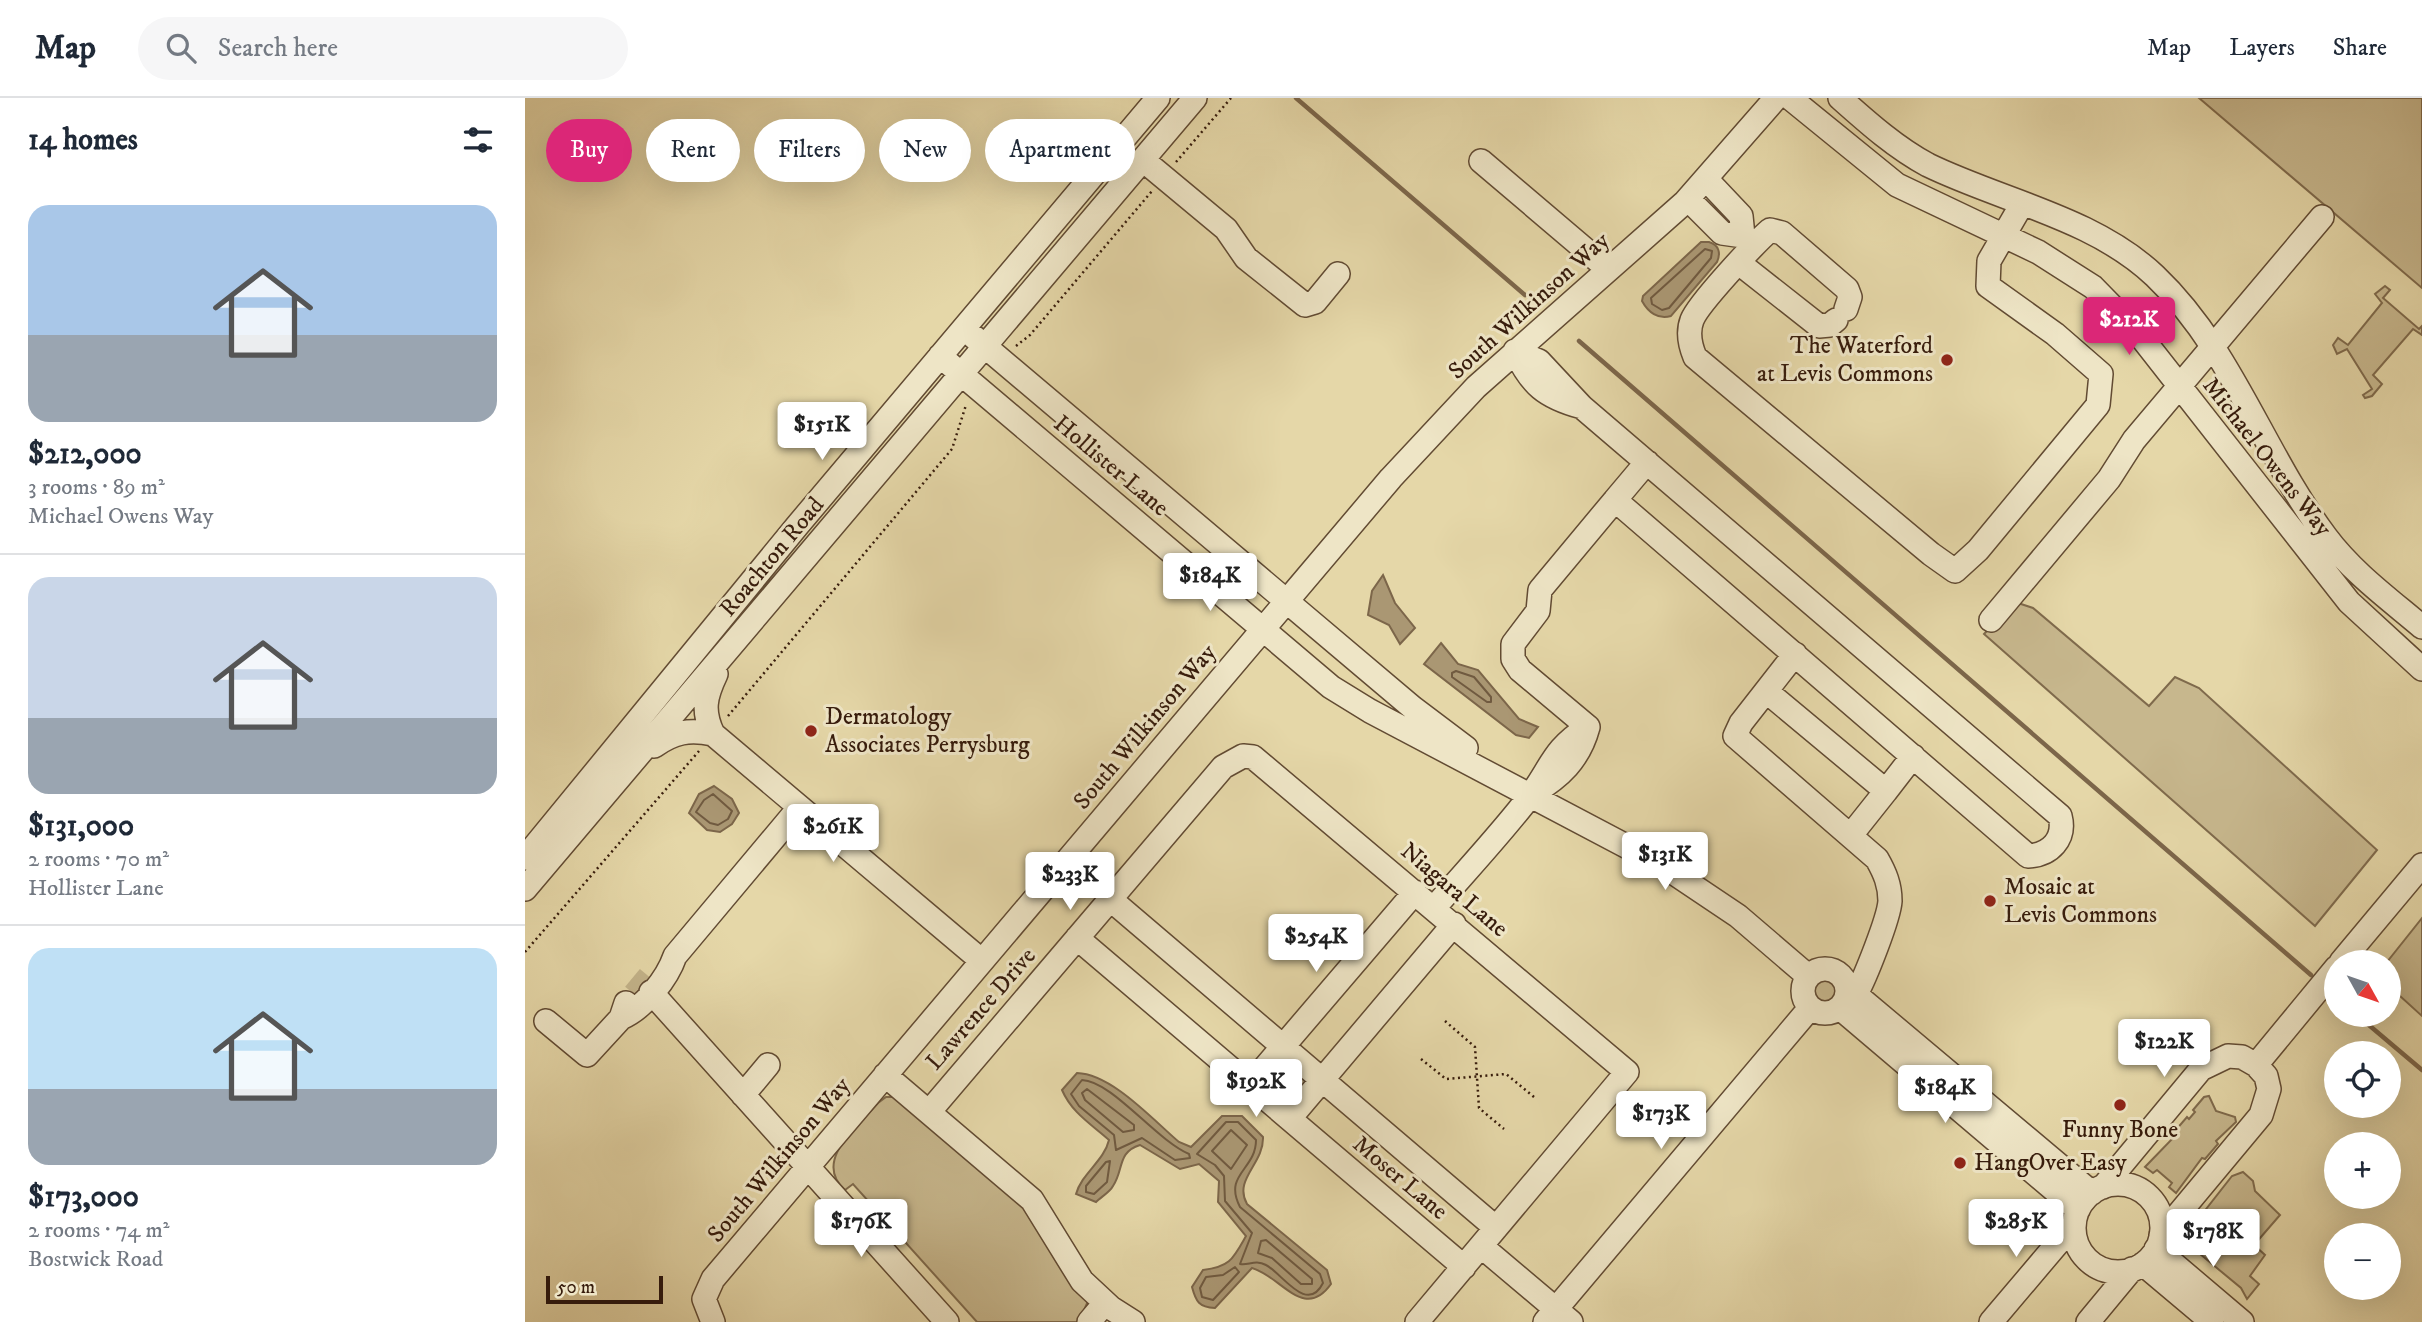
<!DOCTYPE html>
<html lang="en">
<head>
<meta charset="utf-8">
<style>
  :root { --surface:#fff; --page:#f6f6f7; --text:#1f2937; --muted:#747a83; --line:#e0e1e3; --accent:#db2777 }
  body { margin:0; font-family:"IM FELL DW Pica",serif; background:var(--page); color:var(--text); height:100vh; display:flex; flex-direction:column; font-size:26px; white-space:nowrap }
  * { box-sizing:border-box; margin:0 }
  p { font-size:23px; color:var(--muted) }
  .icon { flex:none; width:38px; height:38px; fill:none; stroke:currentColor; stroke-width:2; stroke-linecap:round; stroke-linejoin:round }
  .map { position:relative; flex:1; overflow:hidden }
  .drawer { display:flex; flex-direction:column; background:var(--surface); width:525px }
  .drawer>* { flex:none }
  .hud { position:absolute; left:21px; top:21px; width:665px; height:63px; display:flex; gap:14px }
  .needle { width:46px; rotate:130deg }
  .tools { position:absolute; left:1799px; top:852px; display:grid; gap:14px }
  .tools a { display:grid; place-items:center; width:77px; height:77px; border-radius:50%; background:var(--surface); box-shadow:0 7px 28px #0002; font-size:35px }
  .scale { position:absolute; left:21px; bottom:18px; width:117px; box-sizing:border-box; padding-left:7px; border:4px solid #371c0c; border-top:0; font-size:19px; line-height:24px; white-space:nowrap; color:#371c0c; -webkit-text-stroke:5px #eee5c6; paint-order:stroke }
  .price { position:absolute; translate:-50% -60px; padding:0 16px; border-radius:7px; background:#fff; color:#222; font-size:23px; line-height:46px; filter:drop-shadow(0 2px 4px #0008) }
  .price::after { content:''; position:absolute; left:50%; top:42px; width:21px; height:16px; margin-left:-10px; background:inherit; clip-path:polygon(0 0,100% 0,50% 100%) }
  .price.on { background:var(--accent); color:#fff }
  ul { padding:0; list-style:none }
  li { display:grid; align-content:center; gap:14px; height:371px; padding:0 28px }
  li+li { border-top:2px solid var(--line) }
  li span { display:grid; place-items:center; height:217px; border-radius:21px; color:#555 }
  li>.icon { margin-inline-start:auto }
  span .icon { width:126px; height:126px; fill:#fffc; stroke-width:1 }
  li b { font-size:30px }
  h2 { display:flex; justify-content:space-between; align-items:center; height:84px; padding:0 28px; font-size:30px }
  .chip { padding:0 24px; border-radius:32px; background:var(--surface); box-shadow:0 7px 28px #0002; font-size:24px; line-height:63px }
  .chip.on { background:var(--accent); color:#fff }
  header { display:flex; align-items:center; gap:42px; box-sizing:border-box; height:98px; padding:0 35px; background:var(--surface); border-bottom:2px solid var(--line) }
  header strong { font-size:33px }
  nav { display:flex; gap:38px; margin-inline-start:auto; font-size:24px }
  .search { width:490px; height:63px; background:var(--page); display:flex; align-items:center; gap:18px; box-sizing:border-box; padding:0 24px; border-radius:38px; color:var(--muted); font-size:26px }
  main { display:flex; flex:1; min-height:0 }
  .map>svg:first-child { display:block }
  .green { fill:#c7b78d; stroke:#7f6a4c; stroke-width:2 }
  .water { fill:#aa9773; stroke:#7c664a; stroke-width:2 }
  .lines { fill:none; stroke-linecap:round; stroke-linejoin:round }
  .shore { stroke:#705a40; stroke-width:2 }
  .stream { stroke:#7c664a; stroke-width:4.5 }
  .minor-tunnel { stroke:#c2b289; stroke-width:23; stroke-dasharray:23 11; stroke-linecap:butt }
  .minor-casing { stroke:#624b33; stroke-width:26 }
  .path { stroke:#371c0c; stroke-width:2.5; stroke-dasharray:2 3.5; stroke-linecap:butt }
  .minor { stroke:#eee5c6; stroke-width:23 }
  .poi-dot { fill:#8f2418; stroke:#eee5c6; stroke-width:2.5 }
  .labels { text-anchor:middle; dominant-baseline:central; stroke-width:6; stroke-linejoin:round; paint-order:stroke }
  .street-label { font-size:24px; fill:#371c0c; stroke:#eee5c6 }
  .poi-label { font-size:24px; fill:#371c0c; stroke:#eee5c6; text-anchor:start }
</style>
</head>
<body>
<header>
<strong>Map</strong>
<div class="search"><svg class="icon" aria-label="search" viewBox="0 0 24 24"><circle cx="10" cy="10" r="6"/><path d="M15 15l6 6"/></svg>Search here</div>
<nav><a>Map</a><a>Layers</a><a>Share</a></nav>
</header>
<main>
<section class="drawer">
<h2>14 homes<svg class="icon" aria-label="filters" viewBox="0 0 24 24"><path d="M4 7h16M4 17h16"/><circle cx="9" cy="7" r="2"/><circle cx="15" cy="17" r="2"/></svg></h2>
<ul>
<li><span style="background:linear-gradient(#a9c7e8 60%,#9aa5b1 0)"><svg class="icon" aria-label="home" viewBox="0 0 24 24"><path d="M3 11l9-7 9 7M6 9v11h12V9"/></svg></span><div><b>$212,000</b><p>3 rooms · 89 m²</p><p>Michael Owens Way</p></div></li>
<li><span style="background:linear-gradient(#c9d6e8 65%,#9aa5b1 0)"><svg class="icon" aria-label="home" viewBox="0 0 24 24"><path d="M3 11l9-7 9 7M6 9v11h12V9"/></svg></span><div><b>$131,000</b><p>2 rooms · 70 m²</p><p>Hollister Lane</p></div></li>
<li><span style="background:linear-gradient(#bfe0f5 65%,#9aa5b1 0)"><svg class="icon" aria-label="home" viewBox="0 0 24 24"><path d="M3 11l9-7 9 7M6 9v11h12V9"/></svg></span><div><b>$173,000</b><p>2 rooms · 74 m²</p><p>Bostwick Road</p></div></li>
</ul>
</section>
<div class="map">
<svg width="1897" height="1224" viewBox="0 0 1897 1224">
  <rect width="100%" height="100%" fill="#e5d7a8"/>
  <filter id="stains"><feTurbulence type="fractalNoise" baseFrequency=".00286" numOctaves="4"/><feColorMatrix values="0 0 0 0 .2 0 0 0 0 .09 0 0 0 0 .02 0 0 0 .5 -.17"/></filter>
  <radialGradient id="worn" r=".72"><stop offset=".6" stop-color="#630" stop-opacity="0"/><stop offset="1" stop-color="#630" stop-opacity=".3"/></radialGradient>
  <path class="green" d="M 1674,0 L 1897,0 L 1897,190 Z
    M 1860,188 L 1865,192 L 1858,200 L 1894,231 L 1897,228 L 1897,237 L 1888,231 L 1848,277 L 1857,286 L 1847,298 L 1840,300 L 1838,297 L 1847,291 L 1822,251 L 1812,256 L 1808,247 L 1813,240 L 1823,247 L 1857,205 L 1850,196 Z
    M 1490,504 L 1508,510 L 1624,608 L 1650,579 L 1674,590 L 1852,752 L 1790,828 L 1459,536 Z
    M 1897,820 L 1897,918 L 1864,888 L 1862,864 Z
    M1290 893a12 12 0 1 1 24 0a12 12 0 1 1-24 0Z
    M 765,964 L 784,987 L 762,1006 L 743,988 L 743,983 L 756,966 Z
    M 1684,998 L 1691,1013 L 1710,1019 L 1711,1024 L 1691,1043 L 1693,1046 L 1680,1061 L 1677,1060 L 1651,1095 L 1644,1089 L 1647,1085 L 1632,1072 L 1628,1075 L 1620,1069 L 1651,1037 L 1649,1034 L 1662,1019 L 1664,1021 L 1670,1014 L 1668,1012 L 1679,999 Z
    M 361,999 L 371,999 L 504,1111 L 563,1203 L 554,1224 L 452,1224 L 328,1086 L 320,1092 C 287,1063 333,1028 353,1005 Z
    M 1718,1074 L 1728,1083 L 1730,1093 L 1755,1117 L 1729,1147 L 1740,1157 L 1725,1178 L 1734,1186 L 1722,1201 L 1716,1190 L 1663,1146 L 1660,1138 L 1707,1078 Z"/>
  <path class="water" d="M 1176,144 L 1184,144 C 1194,147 1196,155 1192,164 L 1146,218 C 1133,222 1123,214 1117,203 L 1118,198 Z
    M 858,477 L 870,505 L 890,530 L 875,546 L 864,527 L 843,517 L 847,493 Z
    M 916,545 L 933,566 L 953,572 L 994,621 L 1013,629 L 1004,640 L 991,637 L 899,566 Z
    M 189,688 L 207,701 L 214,715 L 207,726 L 195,734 L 182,732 L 164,715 L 174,696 Z
    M 552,975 C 587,976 628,1022 654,1044 L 666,1049 L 697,1018 L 717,1018 L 738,1039 C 739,1066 708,1081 722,1106 L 802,1172 L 806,1186 C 779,1224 756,1178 727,1170 L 690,1210 C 674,1209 671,1204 667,1189 L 678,1172 C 705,1169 708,1161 721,1138 L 693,1104 L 694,1083 L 674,1066 L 655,1071 L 615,1047 C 592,1054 599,1072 588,1088 C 585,1094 576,1099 571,1104 L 551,1096 C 557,1075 579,1063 584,1042 C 566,1026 547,1015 537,992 Z"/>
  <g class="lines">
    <path class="shore" d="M 1180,151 L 1187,153 L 1186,160 L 1144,210 L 1137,212 L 1127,206 L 1126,200 Z
      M 931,573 L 949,579 L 966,599 L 966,604 L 962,604 L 927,579 L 927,575 Z
      M 188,696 L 207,713 L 203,721 L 193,727 L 185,725 L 171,714 L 179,702 Z
      M 557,982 C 587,983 631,1042 664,1056 L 665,1060 L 650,1062 L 617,1040 L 591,1052 L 589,1037 L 554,1008 L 546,996 Z
      M 562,991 L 609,1027 L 609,1032 L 598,1034 L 560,1002 L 557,995 Z
      M 701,1024 L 713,1024 L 731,1042 C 731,1072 698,1076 715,1109 L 795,1176 L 798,1185 C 782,1217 757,1175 741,1167 C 730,1161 723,1168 715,1166 L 727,1135 L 700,1103 L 699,1078 L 690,1067 L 672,1056 Z
      M 706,1032 L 722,1047 L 706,1071 L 687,1053 Z
      M 585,1063 L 582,1084 L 569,1096 L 561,1094 L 561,1088 L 581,1064 Z
      M 741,1142 L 787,1181 L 787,1186 L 776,1186 L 747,1160 L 733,1155 L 736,1143 Z
      M 710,1169 L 714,1174 L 688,1202 L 677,1199 L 675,1190 L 681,1179 L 698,1177 Z"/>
    <path class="stream" d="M 771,0 L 1000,197
      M 1054,243 L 1786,877
      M 1811,899 L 1811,900
      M 1832,917 L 1897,972"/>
    <path class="minor-tunnel" d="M 109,896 L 129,872"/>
    <defs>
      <path id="minor" d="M 1265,0 L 1372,87 L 1513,154 L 1568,189 L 1613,235 L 1824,504 L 1897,571
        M 1315,0 C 1342,24 1371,50 1403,67 C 1477,103 1569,120 1630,178 C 1707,251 1738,355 1801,439 C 1827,474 1864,501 1897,529
        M 618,62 L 701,131 L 721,160 L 780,207 L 790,204 L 813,176
        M 956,63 L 1083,171
        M 1181,81 L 1216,118 L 1218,138 L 1227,148
        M 1163,101 L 1197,135 L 1218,138
        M 1214,165 L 1294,228 L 1305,227 L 1311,222
        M 1321,211 L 1325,199 L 1322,191 L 1257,135 L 1245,132 C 1230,145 1173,206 1167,222 C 1162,235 1165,247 1170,259 L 1406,456 L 1430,473 L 1453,452 L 1573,307 L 1576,276 L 1530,236 L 1463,188 L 1464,163 L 1497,106
        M 449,239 L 888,610 L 941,650
        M 990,253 L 1014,263 L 1057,309 L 1535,718 C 1541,741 1525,757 1503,758 L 1090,402 L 1015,492 L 1013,513 L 988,546 L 988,561 L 995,572 L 1063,629
        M 990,253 C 1006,287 1020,299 1057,309
        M 415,258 L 806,589 L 845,613 L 1137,767 L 1213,818 L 1283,878
        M 1090,402 L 1122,364
        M 1466,522 L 1584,381 L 1609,342 L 1797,119
        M 1270,556 L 1216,625 L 1210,638 L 1352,761 C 1360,775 1365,787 1365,803 C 1364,820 1340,880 1331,896
        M 191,576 C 180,599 177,613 188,636 L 457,863
        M 1241,593 L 1361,693 L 1326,737
        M 129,648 C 149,634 164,631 188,636
        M 1361,693 L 1388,658
        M 1007,696 C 1035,679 1054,662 1063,629
        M 0,760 L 272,428 L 633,0
        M 0,791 L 670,0
        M 585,801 L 971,1130
        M 909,810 C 941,773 975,737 1005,698 C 1027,668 1028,651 1063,629
        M 552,840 L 939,1169
        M 1816,864 L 1897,767
        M1278 893a22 22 0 1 1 44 0a22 22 0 1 1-44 0Z
        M 1323,890 L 1567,1095
        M 126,894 L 422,1224
        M 1315,910 L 1553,1112
        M 96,920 C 119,910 142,881 150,858 L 274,710
        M 21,923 L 62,957 L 96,920 L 101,905
        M 1731,967 L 1811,870
        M 360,977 L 507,1102 L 557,1183 L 586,1210 L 608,1224
        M 725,987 L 890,794
        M 218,997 L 243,967
        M 404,1014 L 698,669 L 718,658 L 728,659 L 1102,974 L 892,1224
        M 765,1020 L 929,826
        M1549 1130a44 44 0 1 1 88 0a44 44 0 1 1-88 0Z
        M 1578,1089 L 1676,971 L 1703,958 L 1717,959 L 1731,967 L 1741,978 L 1744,991 L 1736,1017 L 1636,1137
        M 956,1148 L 1046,1224
        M 1631,1151 L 1717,1224
        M 1618,1166 L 1687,1224
        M 188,1224 L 179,1201 L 188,1181 L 866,380 L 951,289 L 1160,104 L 1251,0
        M 564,1224 L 580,1205
        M 1020,1224 L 1285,910
        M 1466,1224 L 1549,1126
        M 1563,1224 L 1607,1171"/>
    </defs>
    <use href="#minor" class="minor-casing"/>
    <path class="path" d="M 651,64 L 706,0
      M 491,248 L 505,237 L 627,93
      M 203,618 L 427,351 L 441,307
      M 0,854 L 174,653
      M 920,923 L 950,949 L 954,1010 L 979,1031
      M 896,961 L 921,981 L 981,976 L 1009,999"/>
    <use href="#minor" class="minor"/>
  </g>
  <g class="poi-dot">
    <circle cx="1422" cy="262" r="7"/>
    <circle cx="286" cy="633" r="7"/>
    <circle cx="1465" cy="803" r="7"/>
    <circle cx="1595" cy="1007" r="7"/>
    <circle cx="1435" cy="1065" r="7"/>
  </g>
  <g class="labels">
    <g class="street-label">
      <text transform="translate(1004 208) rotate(-42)">South Wilkinson Way</text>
      <text transform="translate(1742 359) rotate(52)">Michael Owens Way</text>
      <text transform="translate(586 368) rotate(40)">Hollister Lane</text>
      <text transform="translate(247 459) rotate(-50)">Roachton Road</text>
      <text transform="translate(620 629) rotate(-50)">South Wilkinson Way</text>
      <text transform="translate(929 792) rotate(40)">Niagara Lane</text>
      <text transform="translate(456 911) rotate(-49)">Lawrence Drive</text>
      <text transform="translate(254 1062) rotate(-50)">South Wilkinson Way</text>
      <text transform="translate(875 1080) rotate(40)">Moser Lane</text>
    </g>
    <g class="poi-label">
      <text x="1408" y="248" text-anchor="end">The Waterford<tspan x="1408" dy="28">at Levis Commons</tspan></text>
      <text x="300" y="619">Dermatology<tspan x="300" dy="28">Associates Perrysburg</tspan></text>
      <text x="1479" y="789">Mosaic at<tspan x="1479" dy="28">Levis Commons</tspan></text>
      <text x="1595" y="1032" text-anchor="middle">Funny Bone</text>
      <text x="1449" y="1065">HangOver Easy</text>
    </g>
  </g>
  <rect width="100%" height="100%" filter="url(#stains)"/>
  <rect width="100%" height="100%" fill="url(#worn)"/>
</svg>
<div class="tools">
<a><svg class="needle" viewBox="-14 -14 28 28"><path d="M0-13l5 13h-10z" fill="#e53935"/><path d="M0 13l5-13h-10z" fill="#747a83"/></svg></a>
<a><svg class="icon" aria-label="locate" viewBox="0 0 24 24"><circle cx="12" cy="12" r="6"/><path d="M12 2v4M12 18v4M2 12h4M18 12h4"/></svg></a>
<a>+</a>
<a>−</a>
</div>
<div class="scale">50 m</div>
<b class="price on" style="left:1604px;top:259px">$212K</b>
<b class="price" style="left:297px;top:364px">$151K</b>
<b class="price" style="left:685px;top:515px">$184K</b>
<b class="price" style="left:308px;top:766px">$261K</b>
<b class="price" style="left:1140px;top:794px">$131K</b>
<b class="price" style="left:545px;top:814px">$233K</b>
<b class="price" style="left:791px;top:876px">$254K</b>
<b class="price" style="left:1639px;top:981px">$122K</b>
<b class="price" style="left:731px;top:1021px">$192K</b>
<b class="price" style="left:1420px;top:1027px">$184K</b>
<b class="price" style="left:1136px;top:1053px">$173K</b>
<b class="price" style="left:336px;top:1161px">$176K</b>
<b class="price" style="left:1491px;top:1161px">$285K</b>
<b class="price" style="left:1688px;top:1171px">$178K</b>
<div class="hud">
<a class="chip on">Buy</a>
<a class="chip">Rent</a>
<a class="chip">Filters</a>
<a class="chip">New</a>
<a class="chip">Apartment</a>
</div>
</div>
</main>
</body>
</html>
